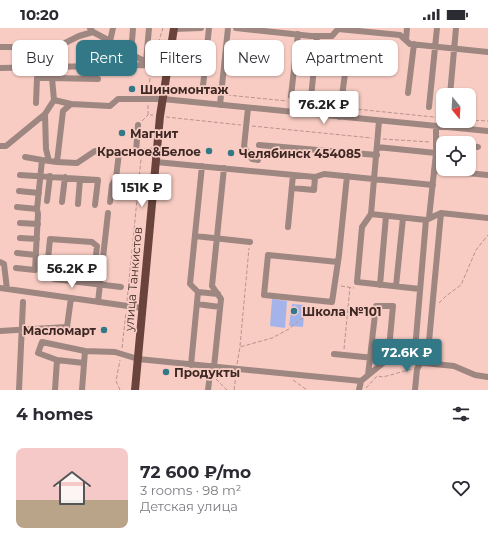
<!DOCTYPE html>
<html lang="en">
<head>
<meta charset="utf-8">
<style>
  :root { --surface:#fff; --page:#f2f2f3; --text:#2b2b33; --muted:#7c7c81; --accent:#337886 }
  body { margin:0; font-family:Montserrat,sans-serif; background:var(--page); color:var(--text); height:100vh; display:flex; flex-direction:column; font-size:15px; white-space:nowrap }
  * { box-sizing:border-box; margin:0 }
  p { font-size:13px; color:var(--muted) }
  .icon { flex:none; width:22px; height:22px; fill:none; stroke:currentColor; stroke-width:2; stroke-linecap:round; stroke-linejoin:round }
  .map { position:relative; height:362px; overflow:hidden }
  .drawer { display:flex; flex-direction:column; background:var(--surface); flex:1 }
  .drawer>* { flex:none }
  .hud { position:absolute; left:12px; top:12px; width:464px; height:36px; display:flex; gap:8px }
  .needle { width:26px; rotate:162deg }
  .fabs { position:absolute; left:436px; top:60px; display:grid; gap:8px }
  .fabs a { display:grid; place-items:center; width:40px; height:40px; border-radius:8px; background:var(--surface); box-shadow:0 1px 3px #0004; font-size:20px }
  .price { position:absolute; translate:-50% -34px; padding:0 9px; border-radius:4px; background:#fff; color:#222; font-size:13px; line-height:26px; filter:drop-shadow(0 1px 2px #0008) }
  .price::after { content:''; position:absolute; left:50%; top:24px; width:12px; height:9px; margin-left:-6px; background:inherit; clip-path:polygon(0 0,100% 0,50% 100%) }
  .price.on { background:var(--accent); color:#fff }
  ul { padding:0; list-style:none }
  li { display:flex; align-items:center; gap:12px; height:100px; padding:0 16px }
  li span { display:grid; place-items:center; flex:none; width:112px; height:80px; border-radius:8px; color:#555 }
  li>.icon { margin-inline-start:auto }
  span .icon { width:48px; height:48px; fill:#fffc; stroke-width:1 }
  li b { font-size:17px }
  h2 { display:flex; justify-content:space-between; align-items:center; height:48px; padding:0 16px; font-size:17px }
  .pill { padding:0 14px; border-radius:8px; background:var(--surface); box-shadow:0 1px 3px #0004; font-size:14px; line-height:36px }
  .pill.on { background:var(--accent); color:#fff }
  .status { display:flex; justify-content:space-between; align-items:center; height:28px; padding:0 20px; background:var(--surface); direction:ltr }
  .status svg { height:11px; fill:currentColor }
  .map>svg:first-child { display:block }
  .green { fill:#a4b4eb }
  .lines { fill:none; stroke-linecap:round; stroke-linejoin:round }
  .path { stroke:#b8948d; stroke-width:1; stroke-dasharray:4 2; stroke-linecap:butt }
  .minor { stroke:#9e8681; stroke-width:6 }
  .major { stroke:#6a443c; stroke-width:8 }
  .poi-dot { fill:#337886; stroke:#f8ccc3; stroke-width:1.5 }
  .labels { text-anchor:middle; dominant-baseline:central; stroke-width:3.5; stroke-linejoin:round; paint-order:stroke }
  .poi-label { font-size:12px; font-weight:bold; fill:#3d2824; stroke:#f8ccc3; text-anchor:start }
  .street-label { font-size:12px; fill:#3d2824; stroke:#f8ccc3 }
</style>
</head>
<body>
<div class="status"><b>10:20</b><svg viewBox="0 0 49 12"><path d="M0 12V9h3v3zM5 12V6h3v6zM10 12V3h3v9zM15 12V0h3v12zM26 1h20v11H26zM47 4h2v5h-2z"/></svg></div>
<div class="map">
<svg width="488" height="362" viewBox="0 0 488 362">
  <rect width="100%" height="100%" fill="#f8ccc3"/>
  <path class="green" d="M 272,271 L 287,273 L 285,300 L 270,298 Z
    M 292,276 L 305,277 L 303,299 L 289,298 Z"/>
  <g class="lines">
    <path class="path" d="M 153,32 L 163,0
      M 149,59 L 158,60
      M 171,60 L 200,64
      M 203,64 L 216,66
      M 148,66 L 151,43
      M 227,67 L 287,73
      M 312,76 L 335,78
      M 148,77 L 148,87 L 153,87
      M 346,80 L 443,90
      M 166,89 L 241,97
      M 469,92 L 488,93
      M 142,93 L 148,87
      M 252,98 L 372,110
      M 383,111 L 430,114
      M 341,258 L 354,260
      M 127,273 L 141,131
      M 439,275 L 446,268 L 461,257 L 476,222 L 488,207
      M 240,318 L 249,220
      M 122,320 L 126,284
      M 344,321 L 350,259
      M 237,336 L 240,319 L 272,310 L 289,301 L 316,279
      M 216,351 L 227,362
      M 293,352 L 307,362
      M 366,360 L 377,348 L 383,349 L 412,341
      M 120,362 L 116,353 L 120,332
      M 234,362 L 236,347"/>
    <path class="minor" d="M 90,0 L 93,4 L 110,13 L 119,20 L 146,34 L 146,37
      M 236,0 L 311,8 L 332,8 L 338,1 L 400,7 L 410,16 L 488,24
      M 174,1 L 201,0
      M 298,6 L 291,68 L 311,70 L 317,8
      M 406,12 L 407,0
      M 110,13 L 113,0
      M 0,19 L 57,19 L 79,8 L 93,4
      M 131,26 L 133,0
      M 146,34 L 149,0
      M 0,40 L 146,37 L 167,39
      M 203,58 L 209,0
      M 408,65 L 414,16
      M 450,67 L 456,0
      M 36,75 L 37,50 L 52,50
      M 71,76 L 54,72 L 52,50 L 98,51
      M 220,77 L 228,0
      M 429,79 L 437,0
      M 248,80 L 244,119 L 252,131 L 258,132
      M 339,89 L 345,46
      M 379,93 L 371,186 L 362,199 L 357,254 L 420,261
      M 259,117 L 377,127
      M 0,118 L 6,118 L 45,86
      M 469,118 L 478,119
      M 377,119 L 436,125
      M 136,124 L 138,97
      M 25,129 L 42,132
      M 49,133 L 46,121 L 45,86 L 54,72
      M 57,134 L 77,135 L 95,123 L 125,126 L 157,122
      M 156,134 L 315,149 L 324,146 L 433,157
      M 434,142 L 488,147
      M 20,147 L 98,152 L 95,177
      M 292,160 L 314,162 L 315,149
      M 19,163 L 39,165
      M 47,173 L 50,148
      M 62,174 L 65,149
      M 110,174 L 112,157 L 116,150 L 119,125
      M 78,176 L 80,151
      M 17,179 L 37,181
      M 371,186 L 426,192 L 441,185 L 488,190
      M 429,190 L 436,125 L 436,98
      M 20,195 L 38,196
      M 288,199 L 293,147
      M 195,208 L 250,214
      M 20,210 L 37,211
      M 17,225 L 36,227
      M 0,234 L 4,236 L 7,261
      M 338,234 L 268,227 L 264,267 L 332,274 L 339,227 L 347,148
      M 16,240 L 35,242 L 38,186 L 37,181 L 42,132 L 57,134 L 63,83 L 71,76 L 110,78 L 118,71 L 163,71 L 488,103
      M 93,255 L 97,218 L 92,214 L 50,211 L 47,241 L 54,251 L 121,259
      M 380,257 L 386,188
      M 396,258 L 403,190
      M 0,260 L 142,280
      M 198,264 L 218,266
      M 98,274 L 108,185
      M 197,276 L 220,279
      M 0,303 L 67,299 L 71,270
      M 334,326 L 454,338 L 475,347 L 488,349
      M 57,332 L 84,335
      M 414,334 L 426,192
      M 427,335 L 441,185
      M 191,337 L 198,264 L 190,256 L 202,138
      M 214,339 L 221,271 L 212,258 L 224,140
      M 19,362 L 23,274
      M 55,362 L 57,332 L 38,325 L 42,314 L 85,323 L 115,324 L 138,331 L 361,353
      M 82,362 L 85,323
      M 208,362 L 211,338
      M 359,362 L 361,353 L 388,331 L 393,278 L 376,278 L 368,347
      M 415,362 L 417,341 L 421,334"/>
    <path class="major" d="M 135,362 L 160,88 L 174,0"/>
  </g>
  <g class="poi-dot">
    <circle cx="132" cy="61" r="4"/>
    <circle cx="122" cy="105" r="4"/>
    <circle cx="209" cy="123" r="4"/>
    <circle cx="231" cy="125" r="4"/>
    <circle cx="294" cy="283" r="4"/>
    <circle cx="104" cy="302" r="4"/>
    <circle cx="166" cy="344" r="4"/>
  </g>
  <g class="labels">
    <g class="poi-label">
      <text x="140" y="61">Шиномонтаж</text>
      <text x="130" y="105">Магнит</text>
      <text x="201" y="123" text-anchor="end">Красное&amp;Белое</text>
      <text x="239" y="125">Челябинск 454085</text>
      <text x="302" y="283">Школа №101</text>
      <text x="96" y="302" text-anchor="end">Масломарт</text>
      <text x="174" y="344">Продукты</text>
    </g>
    <g class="street-label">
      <text transform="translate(133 251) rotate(-85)">улица Танкистов</text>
    </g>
  </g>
</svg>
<div class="fabs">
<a><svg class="needle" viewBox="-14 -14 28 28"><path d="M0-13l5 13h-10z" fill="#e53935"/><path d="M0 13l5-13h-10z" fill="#7c7c81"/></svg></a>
<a><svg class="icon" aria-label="locate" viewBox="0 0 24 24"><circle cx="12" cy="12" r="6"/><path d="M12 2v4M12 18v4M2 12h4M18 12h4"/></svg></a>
</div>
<b class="price" style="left:324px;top:97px">76.2K ₽</b>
<b class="price" style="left:142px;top:180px">151K ₽</b>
<b class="price" style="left:72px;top:261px">56.2K ₽</b>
<b class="price on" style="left:407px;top:345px">72.6K ₽</b>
<div class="hud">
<a class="pill">Buy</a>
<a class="pill on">Rent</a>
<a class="pill">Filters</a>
<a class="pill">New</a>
<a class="pill">Apartment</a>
</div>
</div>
<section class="drawer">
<h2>4 homes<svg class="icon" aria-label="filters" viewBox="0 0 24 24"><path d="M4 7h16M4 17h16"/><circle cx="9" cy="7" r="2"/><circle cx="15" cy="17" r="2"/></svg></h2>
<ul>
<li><span style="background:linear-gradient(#f6c9c9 65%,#b9a48a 0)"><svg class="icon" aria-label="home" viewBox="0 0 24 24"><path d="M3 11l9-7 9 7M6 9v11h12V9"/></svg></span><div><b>72 600 ₽/mo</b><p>3 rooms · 98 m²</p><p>Детская улица</p></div><svg class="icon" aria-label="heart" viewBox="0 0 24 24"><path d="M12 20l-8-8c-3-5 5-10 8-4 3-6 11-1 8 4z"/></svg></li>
</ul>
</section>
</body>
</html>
